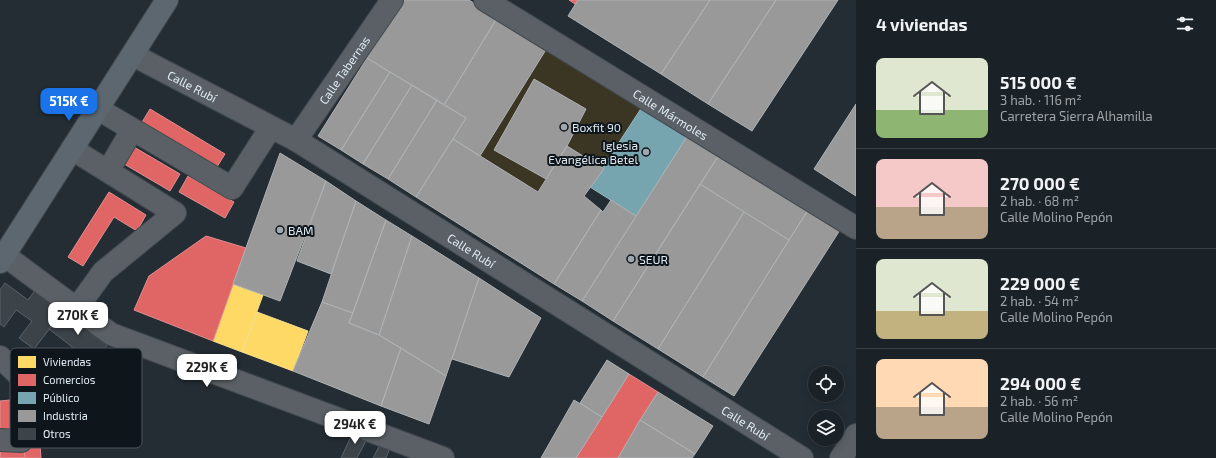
<!DOCTYPE html>
<html lang="es">
<head>
<meta charset="utf-8">
<style>
  :root { --surface:#1b2227; --page:#282f33; --text:#f1f3f6; --muted:#a0a4a7; --line:#393f44; --accent:#1a73e8 }
  body { margin:0; font-family:"Exo 2",sans-serif; background:var(--page); color:var(--text); height:100vh; display:flex; flex-direction:column; font-size:15px; white-space:nowrap }
  * { box-sizing:border-box; margin:0 }
  p { font-size:13px; color:var(--muted) }
  .icon { flex:none; width:22px; height:22px; fill:none; stroke:currentColor; stroke-width:2; stroke-linecap:round; stroke-linejoin:round }
  .map { position:relative; flex:1; overflow:hidden }
  .panel { display:flex; flex-direction:column; background:var(--surface); width:360px }
  .panel>* { flex:none }
  .tools { position:absolute; left:808px; top:366px; display:grid; gap:8px }
  .tools a { display:grid; place-items:center; width:36px; height:36px; border-radius:50%; background:var(--surface); box-shadow:0 2px 10px #0003,0 0 0 1px var(--line); font-size:20px }
  .price { position:absolute; translate:-50% -34px; padding:0 9px; border-radius:8px; background:#fff; color:#222; font-size:13px; line-height:26px; filter:drop-shadow(0 1px 2px #0008) }
  .price::after { content:''; position:absolute; left:50%; top:24px; width:12px; height:9px; margin-left:-6px; background:inherit; clip-path:polygon(0 0,100% 0,50% 100%) }
  .price.active { background:var(--accent); color:#fff }
  ul { padding:0; list-style:none }
  li { display:flex; align-items:center; gap:12px; height:100px; padding:0 20px }
  li+li { border-top:1px solid var(--line) }
  li span { display:grid; place-items:center; flex:none; width:112px; height:80px; border-radius:8px; color:#555 }
  li>.icon { margin-inline-start:auto }
  span .icon { width:48px; height:48px; fill:#fffc; stroke-width:1 }
  li b { font-size:17px }
  h2 { display:flex; justify-content:space-between; align-items:center; height:48px; padding:0 20px; font-size:17px }
  main { display:flex; flex:1; min-height:0 }
  .map>svg:first-child { display:block }
  .green { fill:#3b3624 }
  .homes { fill:#ffd966; stroke:#f6de90 }
  .shops { fill:#e06666; stroke:#e08e90 }
  .public { fill:#76a5af; stroke:#96bac3 }
  .industry { fill:#999; stroke:#aeb2b4 }
  .building { fill:#3c444a; stroke:#5a6268 }
  .lines { fill:none; stroke-linecap:round; stroke-linejoin:round }
  .minor-casing { stroke:#40484e; stroke-width:24 }
  .major-casing { stroke:#40484e; stroke-width:24 }
  .minor { stroke:#5a6065; stroke-width:22 }
  .major { stroke:#5c676f; stroke-width:22 }
  .poi-dot { fill:#9ea8b0; stroke:#0e151b; stroke-width:1.5 }
  .labels { text-anchor:middle; dominant-baseline:central; stroke-width:4; stroke-linejoin:round; paint-order:stroke }
  .street-label { font-size:12px; fill:#e0ebf3; stroke:#0e151b }
  .poi-label { font-size:12px; fill:#e0ebf3; stroke:#0e151b; text-anchor:start }
  .key { fill:#0e151b; stroke:#4d555c; stroke-width:1 }
  .key-label { font-size:11px; fill:#e0ebf3 }
</style>
</head>
<body>
<main>
<div class="map">
<svg width="856" height="458" viewBox="0 0 856 458">
  <rect width="100%" height="100%" fill="#242d34"/>
  <path class="green" d="M 547,48 L 642,107 L 604,169 L 567,146 L 538,192 L 480,156 Z"/>
  <path class="homes" d="M 233,284 L 263,295 L 242,352 L 213,341 Z
    M 257,312 L 308,331 L 293,371 L 242,352 Z"/>
  <path class="shops" d="M 569,0 L 578,0 L 575,4 Z
    M 150,109 L 225,154 L 207,183 L 133,137 Z
    M 134,147 L 180,174 L 170,191 L 124,164 Z
    M 188,176 L 234,202 L 225,218 L 179,192 Z
    M 109,192 L 146,215 L 137,231 L 114,217 L 83,266 L 68,257 Z
    M 206,236 L 246,248 L 213,341 L 134,310 L 149,276 Z
    M 629,374 L 658,392 L 618,458 L 576,458 Z
    M 20,399 L 25,458 L 0,458 L 0,401 Z
    M 40,445 L 41,458 L 0,458 L 0,449 Z"/>
  <path class="public" d="M 642,107 L 688,135 L 636,216 L 590,187 Z"/>
  <path class="industry" d="M 402,0 L 469,0 L 497,18 L 444,105 L 367,58 Z
    M 578,0 L 710,0 L 661,74 L 568,16 Z
    M 710,0 L 776,0 L 708,104 L 661,74 Z
    M 776,0 L 838,0 L 752,131 L 708,104 Z
    M 497,18 L 547,48 L 480,156 L 453,139 L 466,118 L 444,105 Z
    M 367,58 L 390,72 L 341,150 L 318,136 Z
    M 390,72 L 412,85 L 363,164 L 341,150 Z
    M 534,79 L 586,109 L 567,146 L 546,179 L 494,150 Z
    M 412,85 L 437,100 L 388,179 L 363,164 Z
    M 437,100 L 466,118 L 416,197 L 388,179 Z
    M 856,104 L 856,196 L 814,169 Z
    M 688,135 L 719,155 L 613,321 L 582,301 Z
    M 453,139 L 538,192 L 567,146 L 604,169 L 584,196 L 601,210 L 554,284 L 416,197 Z
    M 280,153 L 326,181 L 280,301 L 233,284 Z
    M 719,155 L 808,210 L 789,240 L 700,184 Z
    M 326,181 L 356,201 L 331,274 L 297,261 Z
    M 700,184 L 744,212 L 658,349 L 613,321 Z
    M 611,200 L 636,216 L 582,301 L 554,284 L 601,210 L 603,212 Z
    M 356,201 L 386,220 L 353,313 L 322,302 Z
    M 808,210 L 840,230 L 734,396 L 703,377 Z
    M 744,212 L 789,240 L 703,377 L 658,349 Z
    M 386,220 L 412,236 L 379,335 L 349,323 Z
    M 412,236 L 479,278 L 446,376 L 379,335 Z
    M 479,278 L 541,318 L 509,377 L 452,359 Z
    M 322,302 L 353,313 L 349,323 L 379,335 L 401,348 L 381,406 L 293,371 Z
    M 401,348 L 446,376 L 429,424 L 381,406 Z
    M 607,360 L 629,374 L 602,417 L 580,403 Z
    M 658,392 L 713,426 L 695,454 L 640,420 Z
    M 574,400 L 602,417 L 576,458 L 541,458 Z
    M 640,420 L 695,454 L 692,458 L 618,458 Z"/>
  <path class="building" d="M 5,283 L 28,300 L 36,289 L 64,310 L 34,349 L 19,338 L 32,321 L 16,310 L 4,327 L 0,324 L 0,290 Z
    M 64,310 L 108,344 L 93,363 L 49,329 Z
    M 354,430 L 368,437 L 357,458 L 341,458 Z
    M 382,441 L 391,445 L 386,458 L 373,458 Z"/>
  <g class="lines">
    <defs>
      <g id="minor">
        <path id="s1" d="M 485,0 L 856,228"/>
        <path id="s2" d="M 133,55 L 296,140 L 802,458"/>
        <path d="M 98,109 L 232,188 L 271,127"/>
        <path id="s3" d="M 296,140 L 392,0"/>
        <path d="M 72,149 L 175,213 L 103,272 L 77,308"/>
        <path d="M 108,171 L 132,130"/>
        <path d="M 4,255 L 111,334 L 443,458"/>
        <path d="M 0,357 L 41,396 L 41,417 L 21,441 L 0,440"/>
        <path d="M 841,458 L 856,435"/>
      </g>
      <path id="major" d="M 0,262 L 167,0"/>
    </defs>
    <use href="#minor" class="minor-casing"/>
    <use href="#major" class="major-casing"/>
    <use href="#minor" class="minor"/>
    <use href="#major" class="major"/>
  </g>
  <g class="poi-dot">
    <circle cx="564" cy="127" r="4"/>
    <circle cx="646" cy="152" r="4"/>
    <circle cx="280" cy="230" r="4"/>
    <circle cx="631" cy="259" r="4"/>
  </g>
  <g class="labels">
    <g class="street-label">
      <text stroke="none"><textPath href="#s3" startOffset="85">Calle Tabernas</textPath></text>
      <text stroke="none"><textPath href="#s2" startOffset="67">Calle Rubí</textPath></text>
      <text stroke="none"><textPath href="#s1" startOffset="218">Calle Mármoles</textPath></text>
      <text stroke="none"><textPath href="#s2" startOffset="391">Calle Rubí</textPath></text>
      <text stroke="none"><textPath href="#s2" startOffset="715">Calle Rubí</textPath></text>
    </g>
    <g class="poi-label">
      <text x="572" y="127">Boxfit 90</text>
      <text x="638" y="145" text-anchor="end">Iglesia<tspan x="638" dy="14">Evangélica Betel</tspan></text>
      <text x="288" y="230">BAM</text>
      <text x="639" y="259">SEUR</text>
    </g>
  </g>
  <rect x="10" y="348" width="132" height="100" rx="6" class="key"/>
  <rect x="18" y="356" width="18" height="12" fill="#ffd966"/>
  <rect x="18" y="374" width="18" height="12" fill="#e06666"/>
  <rect x="18" y="392" width="18" height="12" fill="#76a5af"/>
  <rect x="18" y="410" width="18" height="12" fill="#999"/>
  <rect x="18" y="428" width="18" height="12" fill="#3c444a"/>
  <g class="key-label">
    <text x="43" y="366">Viviendas</text>
    <text x="43" y="384">Comercios</text>
    <text x="43" y="402">Público</text>
    <text x="43" y="420">Industria</text>
    <text x="43" y="438">Otros</text>
  </g>
</svg>
<div class="tools">
<a><svg class="icon" aria-label="locate" viewBox="0 0 24 24"><circle cx="12" cy="12" r="6"/><path d="M12 2v4M12 18v4M2 12h4M18 12h4"/></svg></a>
<a><svg class="icon" aria-label="layers" viewBox="0 0 24 24"><path d="M12 4l9 5-9 5-9-5zM3 14l9 5 9-5"/></svg></a>
</div>
<b class="price active" style="left:69px;top:122px">515K €</b>
<b class="price" style="left:78px;top:336px">270K €</b>
<b class="price" style="left:207px;top:388px">229K €</b>
<b class="price" style="left:355px;top:445px">294K €</b>
</div>
<section class="panel">
<h2>4 viviendas<svg class="icon" aria-label="filters" viewBox="0 0 24 24"><path d="M4 7h16M4 17h16"/><circle cx="9" cy="7" r="2"/><circle cx="15" cy="17" r="2"/></svg></h2>
<ul>
<li><span style="background:linear-gradient(#dfe7d0 65%,#8fb573 0)"><svg class="icon" aria-label="home" viewBox="0 0 24 24"><path d="M3 11l9-7 9 7M6 9v11h12V9"/></svg></span><div><b>515 000 €</b><p>3 hab. · 116 m²</p><p>Carretera Sierra Alhamilla</p></div></li>
<li><span style="background:linear-gradient(#f6c9c9 60%,#b9a48a 0)"><svg class="icon" aria-label="home" viewBox="0 0 24 24"><path d="M3 11l9-7 9 7M6 9v11h12V9"/></svg></span><div><b>270 000 €</b><p>2 hab. · 68 m²</p><p>Calle Molino Pepón</p></div></li>
<li><span style="background:linear-gradient(#dfe7d0 65%,#c2b280 0)"><svg class="icon" aria-label="home" viewBox="0 0 24 24"><path d="M3 11l9-7 9 7M6 9v11h12V9"/></svg></span><div><b>229 000 €</b><p>2 hab. · 54 m²</p><p>Calle Molino Pepón</p></div></li>
<li><span style="background:linear-gradient(#ffd9b3 60%,#b9a48a 0)"><svg class="icon" aria-label="home" viewBox="0 0 24 24"><path d="M3 11l9-7 9 7M6 9v11h12V9"/></svg></span><div><b>294 000 €</b><p>2 hab. · 56 m²</p><p>Calle Molino Pepón</p></div></li>
</ul>
</section>
</main>
</body>
</html>
